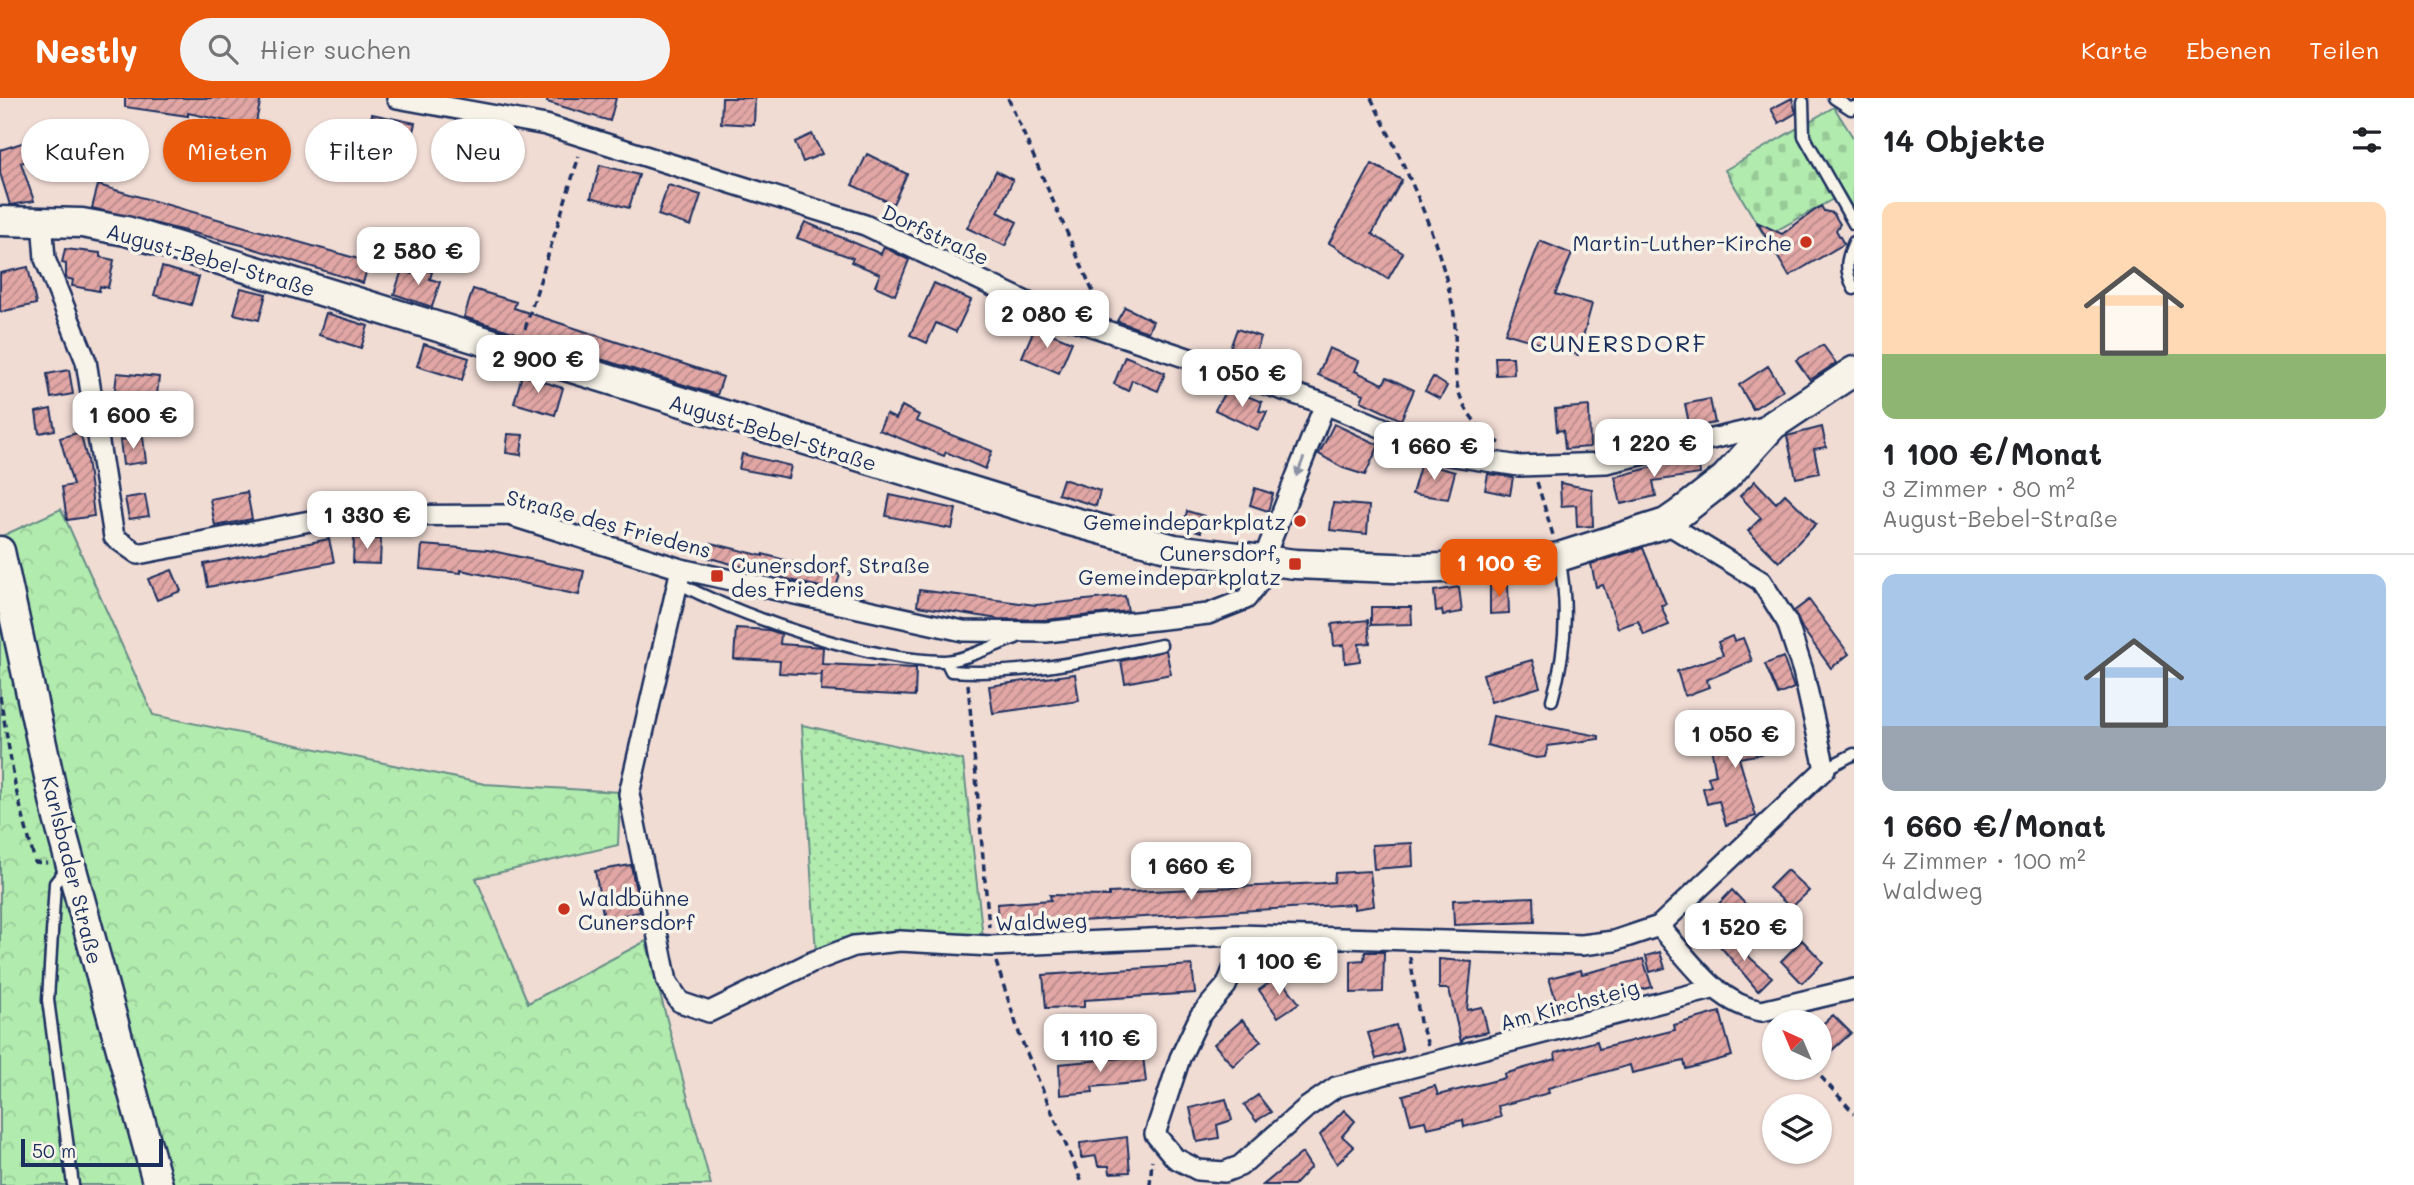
<!DOCTYPE html>
<html lang="de">
<head>
<meta charset="utf-8">
<style>
  :root { --surface:#fff; --page:#f2f2f2; --text:#202124; --muted:#757577; --line:#e0e0e0; --accent:#ea580c }
  body { margin:0; font-family:Mali,sans-serif; background:var(--page); color:var(--text); height:100vh; display:flex; flex-direction:column; font-size:26px; white-space:nowrap }
  * { box-sizing:border-box; margin:0 }
  p { font-size:23px; color:var(--muted) }
  .icon { flex:none; width:38px; height:38px; fill:none; stroke:currentColor; stroke-width:2; stroke-linecap:round; stroke-linejoin:round }
  .map { position:relative; flex:1; overflow:hidden }
  .panel { display:flex; flex-direction:column; background:var(--surface); width:560px }
  .panel>* { flex:none }
  .top-card { position:absolute; left:21px; top:21px; width:665px; height:63px; display:flex; gap:14px }
  .needle { width:46px; rotate:316deg }
  .buttons { position:absolute; left:1762px; top:912px; display:grid; gap:14px }
  .buttons a { display:grid; place-items:center; width:70px; height:70px; border-radius:50%; background:var(--surface); box-shadow:0 2px 5px #0004; font-size:35px }
  .scale { position:absolute; left:21px; bottom:18px; width:142px; box-sizing:border-box; padding-left:7px; border:4px solid #1b2f5e; border-top:0; font-size:19px; line-height:24px; white-space:nowrap; color:#1b2f5e; -webkit-text-stroke:5px #f7f3e8; paint-order:stroke }
  .price { position:absolute; translate:-50% -60px; padding:0 16px; border-radius:14px; background:#fff; color:#222; font-size:23px; line-height:46px; filter:drop-shadow(0 2px 4px #0008) }
  .price::after { content:''; position:absolute; left:50%; top:42px; width:21px; height:16px; margin-left:-10px; background:inherit; clip-path:polygon(0 0,100% 0,50% 100%) }
  .price.active { background:var(--accent); color:#fff }
  ul { padding:0; list-style:none }
  li { display:grid; align-content:center; gap:14px; height:371px; padding:0 28px }
  li+li { border-top:2px solid var(--line) }
  li span { display:grid; place-items:center; height:217px; border-radius:14px; color:#555 }
  li>.icon { margin-inline-start:auto }
  span .icon { width:126px; height:126px; fill:#fffc; stroke-width:1 }
  li b { font-size:30px }
  h2 { display:flex; justify-content:space-between; align-items:center; height:84px; padding:0 28px; font-size:30px }
  .pill { padding:0 24px; border-radius:32px; background:var(--surface); box-shadow:0 2px 5px #0004; font-size:24px; line-height:63px }
  .pill.active { background:var(--accent); color:#fff }
  header { display:flex; align-items:center; gap:42px; box-sizing:border-box; height:98px; padding:0 35px; background:var(--accent); color:#fff }
  header strong { font-size:33px }
  nav { display:flex; gap:38px; margin-inline-start:auto; font-size:24px }
  .search { width:490px; height:63px; background:var(--page); display:flex; align-items:center; gap:18px; box-sizing:border-box; padding:0 24px; border-radius:38px; color:var(--muted); font-size:26px }
  main { display:flex; flex:1; min-height:0 }
  .map>svg:first-child { display:block }
  .forest { fill:url(#forest-crowns); stroke:#668d86; stroke-width:2 }
  .cemetery { fill:url(#cemetery-stones); stroke:#668d86; stroke-width:2 }
  .garden { fill:url(#garden-dots); stroke:#668d86; stroke-width:2 }
  .building { fill:url(#building-hatch); stroke:#1b2f5e; stroke-width:2 }
  .lines { fill:none; stroke-linecap:round; stroke-linejoin:round }
  .service-casing { stroke:#1b2f5e; stroke-width:15 }
  .minor-casing { stroke:#1b2f5e; stroke-width:24 }
  .secondary-casing { stroke:#1b2f5e; stroke-width:33 }
  .path { stroke:#1b2f5e; stroke-width:3.5; stroke-dasharray:7 5; stroke-linecap:butt }
  .service { stroke:#f7f3e8; stroke-width:10 }
  .minor { stroke:#f7f3e8; stroke-width:19 }
  .secondary { stroke:#f7f3e8; stroke-width:28 }
  .oneway { fill:#8991a3 }
  .poi-dot { fill:#c8321e; stroke:#f7f3e8; stroke-width:2.5 }
  .labels { text-anchor:middle; dominant-baseline:central; stroke-width:7; stroke-linejoin:round; paint-order:stroke }
  .street-label { font-size:21px; fill:#1b2f5e; stroke:#f7f3e8 }
  .poi-label { font-size:21px; fill:#1b2f5e; stroke:#f7f3e8; text-anchor:end }
  .quarter-label { font-size:24px; letter-spacing:2px; fill:#1b2f5e; stroke:#f7f3e8 }
</style>
</head>
<body>
<header>
<strong>Nestly</strong>
<div class="search"><svg class="icon" aria-label="search" viewBox="0 0 24 24"><circle cx="10" cy="10" r="6"/><path d="M15 15l6 6"/></svg>Hier suchen</div>
<nav><a>Karte</a><a>Ebenen</a><a>Teilen</a></nav>
</header>
<main>
<div class="map">
<svg width="1854" height="1087" viewBox="0 0 1854 1087">
  <defs>
    <pattern id="forest-crowns" width="20" height="18" patternUnits="userSpaceOnUse" patternTransform="scale(1.75)"><rect width="20" height="18" fill="#b2ebae"/><path d="M2 6a3 3 0 1 1 6 0M12 15a3 3 0 1 1 6 0" fill="none" stroke="#98ca98"/></pattern>
    <pattern id="cemetery-stones" width="16" height="16" patternUnits="userSpaceOnUse" patternTransform="scale(1.75)"><rect width="16" height="16" fill="#b2ebae"/><path d="M2 7V4a2 2 0 0 1 4 0v3zM10 15v-3a2 2 0 0 1 4 0v3z" fill="#98ca98"/></pattern>
    <pattern id="garden-dots" width="8" height="8" patternUnits="userSpaceOnUse" patternTransform="scale(1.75)"><rect width="8" height="8" fill="#b2ebae"/><path d="M2 2h.1M6 6h.1" fill="none" stroke="#98ca98" stroke-width="1.8" stroke-linecap="round"/></pattern>
    <pattern id="building-hatch" width="6" height="6" patternUnits="userSpaceOnUse" patternTransform="scale(1.75)"><rect width="6" height="6" fill="#e2a7a5"/><path d="M-1 1l2-2M0 6l6-6M5 7l2-2" fill="none" stroke="#b6888a"/></pattern>
  </defs>
  <rect width="100%" height="100%" fill="#f1dcd4"/>
  <filter id="ink" filterUnits="userSpaceOnUse"><feTurbulence type="fractalNoise" baseFrequency=".0143" numOctaves="2"/><feDisplacementMap in="SourceGraphic" scale="14" xChannelSelector="R" yChannelSelector="G"/><feConvolveMatrix kernelMatrix="1 2 1 2 8 2 1 2 1" color-interpolation-filters="sRGB"/></filter>
  <g filter="url(#ink)">
    <path class="forest" d="M 61,411 L 153,617 L 485,686 L 620,694 L 618,747 L 476,780 L 528,905 L 646,843 L 711,1087 L 0,1087 L 0,439 Z"/>
    <path class="cemetery" d="M 1834,9 L 1854,41 L 1854,112 L 1844,95 L 1765,139 L 1725,72 Z"/>
    <path class="garden" d="M 802,627 L 963,662 L 983,840 L 816,856 Z"/>
    <path class="building" d="M 125,0 L 261,0 L 255,29 L 188,15 L 188,18 L 125,9 Z
      M 548,0 L 616,0 L 610,23 L 547,4 Z
      M 722,0 L 755,0 L 754,27 L 721,25 Z
      M 1792,0 L 1796,15 L 1779,25 L 1771,11 Z
      M 372,16 L 415,25 L 407,61 L 364,53 Z
      M 812,36 L 822,56 L 803,64 L 795,44 Z
      M 28,43 L 34,60 L 21,65 L 34,103 L 10,107 L 0,75 L 0,52 Z
      M 867,56 L 907,76 L 893,106 L 852,87 Z
      M 1372,66 L 1402,82 L 1372,136 L 1403,155 L 1388,181 L 1329,145 Z
      M 600,67 L 639,77 L 629,110 L 591,99 Z
      M 996,73 L 1013,82 L 998,114 L 1017,124 L 1005,148 L 967,130 Z
      M 98,87 L 369,164 L 363,185 L 242,147 L 92,110 Z
      M 668,87 L 701,97 L 691,128 L 658,117 Z
      M 1821,108 L 1824,113 L 1833,115 L 1840,126 L 1836,132 L 1844,146 L 1789,178 L 1757,124 L 1782,136 Z
      M 805,124 L 881,156 L 884,149 L 909,162 L 895,197 L 875,188 L 880,176 L 851,164 L 853,160 L 797,140 Z
      M 1540,143 L 1572,156 L 1555,196 L 1592,206 L 1578,257 L 1505,235 Z
      M 65,151 L 100,155 L 100,159 L 114,162 L 108,190 L 100,188 L 99,193 L 72,188 L 73,182 L 66,180 L 66,166 L 62,165 Z
      M 28,169 L 36,206 L 0,214 L 0,175 Z
      M 162,169 L 199,179 L 191,207 L 154,197 Z
      M 415,169 L 432,174 L 430,181 L 440,184 L 432,209 L 394,196 L 402,172 L 413,176 Z
      M 934,185 L 971,202 L 956,234 L 936,225 L 927,245 L 910,237 Z
      M 241,190 L 266,196 L 259,222 L 234,216 Z
      M 473,191 L 516,204 L 514,210 L 723,279 L 717,297 L 464,219 Z
      M 1125,209 L 1153,223 L 1148,234 L 1117,223 Z
      M 326,215 L 368,228 L 361,250 L 319,237 Z
      M 1035,229 L 1072,244 L 1059,275 L 1022,259 Z
      M 1237,231 L 1261,239 L 1254,259 L 1230,250 Z
      M 424,246 L 469,260 L 462,282 L 417,268 Z
      M 1823,247 L 1836,265 L 1810,282 L 1796,262 Z
      M 1329,250 L 1359,263 L 1355,273 L 1383,286 L 1387,279 L 1414,292 L 1401,322 L 1361,303 L 1364,296 L 1318,277 Z
      M 1125,258 L 1165,275 L 1158,293 L 1132,282 L 1128,293 L 1114,286 Z
      M 1495,259 L 1513,259 L 1514,276 L 1496,277 Z
      M 1768,268 L 1783,292 L 1753,311 L 1739,287 Z
      M 69,272 L 73,296 L 51,300 L 47,276 Z
      M 117,275 L 159,279 L 156,305 L 114,301 Z
      M 522,277 L 563,290 L 555,317 L 514,305 Z
      M 1433,279 L 1447,288 L 1440,301 L 1425,293 Z
      M 1227,290 L 1262,304 L 1259,313 L 1267,314 L 1258,332 L 1215,312 Z
      M 1710,301 L 1715,325 L 1690,330 L 1685,306 Z
      M 902,308 L 919,317 L 916,323 L 992,353 L 985,371 L 946,354 L 944,358 L 879,332 L 886,316 L 896,321 Z
      M 1589,308 L 1590,349 L 1565,351 L 1563,332 L 1557,333 L 1555,311 Z
      M 51,311 L 55,332 L 39,335 L 36,314 Z
      M 1334,326 L 1379,347 L 1365,377 L 1343,370 L 1319,356 Z
      M 1822,329 L 1826,349 L 1814,351 L 1819,375 L 1796,380 L 1787,338 Z
      M 80,334 L 87,361 L 94,418 L 67,422 L 62,389 L 73,387 L 60,340 Z
      M 508,336 L 523,337 L 521,357 L 506,355 Z
      M 143,339 L 146,364 L 123,367 L 120,342 Z
      M 742,356 L 791,368 L 788,380 L 739,371 Z
      M 1698,357 L 1700,376 L 1653,383 L 1656,398 L 1621,406 L 1615,379 Z
      M 1421,365 L 1455,374 L 1448,401 L 1412,396 Z
      M 1488,376 L 1513,379 L 1510,397 L 1485,392 Z
      M 1063,381 L 1100,393 L 1096,408 L 1058,396 Z
      M 1755,383 L 1776,405 L 1785,396 L 1816,426 L 1779,464 L 1748,433 L 1761,420 L 1740,398 Z
      M 1560,385 L 1592,391 L 1593,428 L 1577,429 L 1576,407 L 1561,408 Z
      M 1255,390 L 1273,396 L 1268,413 L 1250,407 Z
      M 247,394 L 252,421 L 215,428 L 210,401 Z
      M 145,397 L 149,418 L 129,421 L 125,400 Z
      M 890,397 L 956,411 L 952,431 L 886,418 Z
      M 1333,405 L 1369,408 L 1367,436 L 1330,432 Z
      M 1187,413 L 1204,418 L 1201,434 L 1183,429 Z
      M 354,440 L 381,441 L 380,466 L 353,465 Z
      M 329,441 L 334,464 L 208,489 L 204,466 Z
      M 711,445 L 763,458 L 763,456 L 840,477 L 835,492 L 802,485 L 706,459 Z
      M 422,447 L 488,452 L 584,473 L 579,497 L 461,472 L 461,475 L 420,471 Z
      M 1643,450 L 1666,506 L 1661,507 L 1669,527 L 1644,537 L 1638,523 L 1618,530 L 1603,487 L 1596,489 L 1591,466 Z
      M 172,472 L 181,493 L 157,502 L 148,481 Z
      M 1490,487 L 1508,487 L 1509,515 L 1490,516 Z
      M 1459,489 L 1462,514 L 1443,517 L 1442,512 L 1436,513 L 1434,493 Z
      M 919,492 L 1036,507 L 1125,498 L 1128,513 L 1045,522 L 998,521 L 917,508 Z
      M 1809,502 L 1849,556 L 1831,570 L 1802,530 L 1794,513 Z
      M 1371,509 L 1411,509 L 1412,526 L 1371,527 Z
      M 1368,522 L 1370,545 L 1359,546 L 1360,563 L 1345,565 L 1344,547 L 1334,548 L 1332,526 Z
      M 736,530 L 769,532 L 781,536 L 780,546 L 823,549 L 822,566 L 916,570 L 915,598 L 821,593 L 822,573 L 821,577 L 779,575 L 780,563 L 734,561 Z
      M 1732,538 L 1734,543 L 1743,540 L 1752,563 L 1706,582 L 1709,589 L 1685,598 L 1677,573 L 1723,557 L 1718,544 Z
      M 1166,552 L 1171,576 L 1125,585 L 1121,563 Z
      M 1783,559 L 1794,590 L 1778,597 L 1765,566 Z
      M 1532,562 L 1540,589 L 1491,604 L 1483,576 Z
      M 1075,576 L 1079,603 L 993,615 L 989,588 Z
      M 1493,618 L 1599,638 L 1599,641 L 1548,648 L 1545,659 L 1536,660 L 1487,647 Z
      M 1768,626 L 1773,654 L 1739,660 L 1756,718 L 1726,727 L 1719,703 L 1707,706 L 1703,690 L 1711,688 L 1708,679 L 1716,677 L 1709,637 Z
      M 1412,745 L 1413,768 L 1374,771 L 1372,747 Z
      M 631,767 L 640,814 L 604,821 L 595,773 Z
      M 1787,772 L 1809,793 L 1791,810 L 1769,790 Z
      M 1370,773 L 1374,808 L 1354,811 L 1354,806 L 998,828 L 997,806 L 1051,802 L 1050,797 L 1109,798 L 1109,795 L 1322,785 L 1334,784 L 1335,775 Z
      M 1732,792 L 1751,812 L 1731,832 L 1712,813 Z
      M 1534,799 L 1535,824 L 1454,827 L 1453,802 Z
      M 1722,835 L 1772,879 L 1758,893 L 1715,842 Z
      M 1802,842 L 1823,864 L 1802,885 L 1781,863 Z
      M 1365,854 L 1384,854 L 1383,894 L 1351,895 L 1351,863 L 1364,862 Z
      M 1660,854 L 1665,870 L 1650,874 L 1646,858 Z
      M 1439,861 L 1472,864 L 1467,912 L 1482,909 L 1488,934 L 1465,939 L 1461,944 L 1449,891 L 1439,891 Z
      M 1643,861 L 1652,889 L 1559,912 L 1549,880 L 1581,872 L 1582,876 Z
      M 1192,867 L 1195,895 L 1084,902 L 1084,909 L 1046,910 L 1043,877 Z
      M 1279,878 L 1299,905 L 1278,919 L 1259,892 Z
      M 1720,914 L 1732,958 L 1686,971 L 1684,963 L 1632,975 L 1630,967 L 1548,990 L 1549,995 L 1498,1008 L 1501,1019 L 1464,1029 L 1463,1022 L 1427,1030 L 1425,1023 L 1411,1026 L 1403,997 L 1435,988 L 1438,997 L 1505,980 L 1504,976 L 1556,961 L 1555,955 L 1597,943 L 1599,951 L 1675,932 L 1674,927 Z
      M 1833,917 L 1851,935 L 1828,956 L 1820,948 L 1820,928 Z
      M 1242,922 L 1261,943 L 1233,968 L 1214,946 Z
      M 1396,927 L 1403,953 L 1376,961 L 1368,935 Z
      M 1143,958 L 1146,984 L 1092,989 L 1093,994 L 1060,997 L 1059,966 Z
      M 1258,997 L 1271,1014 L 1256,1023 L 1244,1007 Z
      M 1226,1001 L 1232,1022 L 1217,1027 L 1219,1040 L 1197,1044 L 1190,1010 Z
      M 1344,1012 L 1355,1023 L 1342,1038 L 1354,1049 L 1337,1066 L 1320,1037 Z
      M 1127,1039 L 1130,1074 L 1110,1075 L 1109,1068 L 1098,1068 L 1096,1058 L 1081,1060 L 1080,1045 Z
      M 1302,1055 L 1311,1069 L 1294,1087 L 1263,1087 Z"/>
    <g class="lines">
      <defs>
        <path id="service" d="M 1834,0 L 1851,11 L 1854,9
          M 1803,4 L 1804,38 L 1854,126
          M 1854,144 C 1845,164 1845,172 1854,191
          M 678,485 C 743,519 870,563 944,563 C 963,563 997,546 1016,540
          M 946,563 L 951,573 C 1025,578 1089,562 1161,547
          M 1552,602 C 1566,555 1569,508 1559,460
          M 1825,671 L 1854,656
          M 66,771 L 55,785 L 48,902 L 73,1087"/>
        <path id="minor" d="M 397,0 L 546,27 L 865,127 L 1041,211 L 1325,306 L 1448,357 L 1519,368 L 1606,365 L 1773,327
          M 42,122 L 45,161 L 86,263 L 114,439 L 138,456 L 336,418 L 509,417 L 681,471 L 963,533 L 1046,534 L 1208,516 L 1246,501 L 1260,483 L 1264,460 L 1325,306
          M 681,471 L 629,696 L 667,884 L 680,904 L 709,914 L 812,864 L 854,848 L 900,843 L 991,848 L 1238,837 L 1582,847 L 1614,843 L 1659,828 L 1825,671 L 1803,573 L 1787,524 L 1761,483 L 1666,425
          M 1659,828 C 1688,860 1717,907 1762,913 L 1854,891
          M 1238,837 L 1236,865 L 1226,888 L 1200,918 L 1180,960 L 1155,1036 L 1175,1060 L 1198,1072 L 1224,1074 L 1240,1068 L 1306,1010 L 1336,989 L 1716,890"/>
        <path id="secondary" d="M 0,123 L 82,125 L 126,133 L 1063,421 L 1174,451 L 1295,466 L 1417,471 L 1493,468 L 1559,459 L 1666,425 L 1679,416 L 1725,380 L 1773,327 L 1854,273
          M 0,453 L 58,720 L 158,1087"/>
      </defs>
      <use href="#service" class="service-casing"/>
      <use href="#minor" class="minor-casing"/>
      <use href="#secondary" class="secondary-casing"/>
      <path class="path" d="M 1008,0 L 1100,210
        M 1371,0 C 1405,68 1438,135 1453,210 C 1458,237 1452,265 1458,291 C 1463,312 1482,336 1500,345
        M 525,231 L 579,58
        M 1537,384 L 1553,437
        M 968,586 L 989,829
        M 0,598 L 16,692 L 35,764 L 47,765
        M 1410,859 L 1420,924 L 1428,947
        M 996,864 L 1021,941 L 1083,1087
        M 1813,970 L 1854,1015
        M 1150,1087 L 1152,1062"/>
      <use href="#service" class="service"/>
      <use href="#minor" class="minor"/>
      <use href="#secondary" class="secondary"/>
    </g>
    <defs><path id="oneway-solid" d="M-6-.8H1V-3.2L6.5 0L1 3.2V.8H-6Z" transform="scale(1.75)"/></defs>
    <use class="oneway" href="#oneway-solid" transform="translate(1300 369) rotate(112)"/>
  </g>
  <g class="poi-dot">
    <circle cx="1806" cy="144" r="7"/>
    <circle cx="1300" cy="423" r="7"/>
    <rect x="1288" y="459" width="14" height="14" rx="3.5"/>
    <rect x="710" y="471" width="14" height="14" rx="3.5"/>
    <circle cx="564" cy="811" r="7"/>
  </g>
  <g class="labels">
    <g class="street-label">
      <text transform="translate(936 136) rotate(25)">Dorfstraße</text>
      <text transform="translate(211 161) rotate(16)">August-Bebel-Straße</text>
      <text transform="translate(773 334) rotate(17)">August-Bebel-Straße</text>
      <text transform="translate(609 425) rotate(15)">Straße des Friedens</text>
      <text transform="translate(73 772) rotate(76)">Karlsbader Straße</text>
      <text transform="translate(1041 823) rotate(-2)">Waldweg</text>
      <text transform="translate(1569 906) rotate(-15)">Am Kirchsteig</text>
    </g>
    <g class="poi-label">
      <text x="1792" y="144">Martin-Luther-Kirche</text>
      <text x="1286" y="423">Gemeindeparkplatz</text>
      <text x="1281" y="454">Cunersdorf,<tspan x="1281" dy="24">Gemeindeparkplatz</tspan></text>
      <text x="731" y="466" text-anchor="start">Cunersdorf, Straße<tspan x="731" dy="24">des Friedens</tspan></text>
      <text x="578" y="799" text-anchor="start">Waldbühne<tspan x="578" dy="24">Cunersdorf</tspan></text>
    </g>
    <g class="quarter-label">
      <text x="1619" y="244">CUNERSDORF</text>
    </g>
  </g>
</svg>
<div class="buttons">
<a><svg class="needle" viewBox="-14 -14 28 28"><path d="M0-13l5 13h-10z" fill="#e53935"/><path d="M0 13l5-13h-10z" fill="#757577"/></svg></a>
<a><svg class="icon" aria-label="layers" viewBox="0 0 24 24"><path d="M12 4l9 5-9 5-9-5zM3 14l9 5 9-5"/></svg></a>
</div>
<div class="scale">50 m</div>
<b class="price" style="left:418px;top:189px">2 580 €</b>
<b class="price" style="left:1047px;top:252px">2 080 €</b>
<b class="price" style="left:538px;top:297px">2 900 €</b>
<b class="price" style="left:1242px;top:311px">1 050 €</b>
<b class="price" style="left:133px;top:353px">1 600 €</b>
<b class="price" style="left:1654px;top:381px">1 220 €</b>
<b class="price" style="left:1434px;top:384px">1 660 €</b>
<b class="price" style="left:367px;top:453px">1 330 €</b>
<b class="price active" style="left:1499px;top:501px">1 100 €</b>
<b class="price" style="left:1735px;top:672px">1 050 €</b>
<b class="price" style="left:1191px;top:804px">1 660 €</b>
<b class="price" style="left:1744px;top:865px">1 520 €</b>
<b class="price" style="left:1279px;top:899px">1 100 €</b>
<b class="price" style="left:1100px;top:976px">1 110 €</b>
<div class="top-card">
<a class="pill">Kaufen</a>
<a class="pill active">Mieten</a>
<a class="pill">Filter</a>
<a class="pill">Neu</a>
</div>
</div>
<section class="panel">
<h2>14 Objekte<svg class="icon" aria-label="filters" viewBox="0 0 24 24"><path d="M4 7h16M4 17h16"/><circle cx="9" cy="7" r="2"/><circle cx="15" cy="17" r="2"/></svg></h2>
<ul>
<li><span style="background:linear-gradient(#ffd9b3 70%,#8fb573 0)"><svg class="icon" aria-label="home" viewBox="0 0 24 24"><path d="M3 11l9-7 9 7M6 9v11h12V9"/></svg></span><div><b>1 100 €/Monat</b><p>3 Zimmer · 80 m²</p><p>August-Bebel-Straße</p></div></li>
<li><span style="background:linear-gradient(#a9c7e8 70%,#9aa5b1 0)"><svg class="icon" aria-label="home" viewBox="0 0 24 24"><path d="M3 11l9-7 9 7M6 9v11h12V9"/></svg></span><div><b>1 660 €/Monat</b><p>4 Zimmer · 100 m²</p><p>Waldweg</p></div></li>
</ul>
</section>
</main>
</body>
</html>
